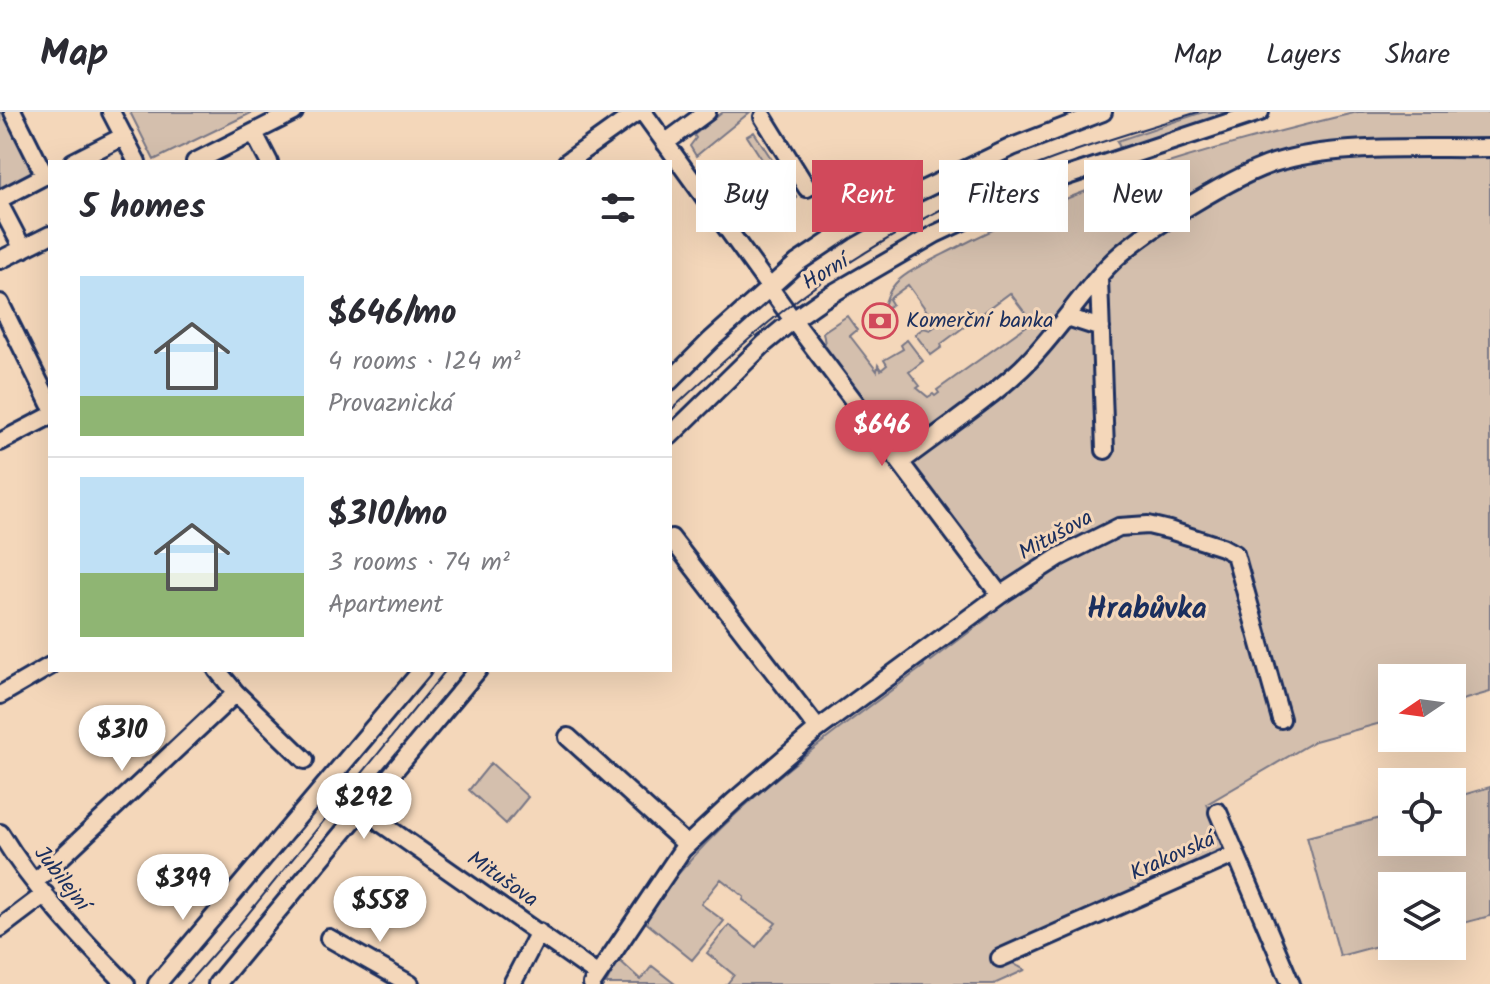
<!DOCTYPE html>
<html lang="en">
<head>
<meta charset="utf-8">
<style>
  :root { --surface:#fff; --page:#f2f2f3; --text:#2b2b33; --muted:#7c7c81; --line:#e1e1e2; --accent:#d1495b }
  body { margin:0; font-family:Kalam,sans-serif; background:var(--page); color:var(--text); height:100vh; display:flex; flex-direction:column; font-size:30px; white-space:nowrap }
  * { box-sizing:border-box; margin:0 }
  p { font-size:26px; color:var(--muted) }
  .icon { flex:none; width:44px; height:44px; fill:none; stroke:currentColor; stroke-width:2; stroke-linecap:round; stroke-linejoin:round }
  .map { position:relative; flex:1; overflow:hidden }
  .drawer { position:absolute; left:48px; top:48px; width:624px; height:512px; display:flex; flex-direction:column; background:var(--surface); border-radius:0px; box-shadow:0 8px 32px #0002 }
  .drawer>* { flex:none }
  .hud { position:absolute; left:696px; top:48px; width:674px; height:72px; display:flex; gap:16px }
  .needle { width:52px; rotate:257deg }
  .tools { position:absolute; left:1378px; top:552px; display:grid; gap:16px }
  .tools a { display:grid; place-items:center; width:88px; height:88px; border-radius:0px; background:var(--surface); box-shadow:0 8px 32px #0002; font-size:40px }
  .price { position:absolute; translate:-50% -68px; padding:0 18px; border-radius:28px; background:#fff; color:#222; font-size:26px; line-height:52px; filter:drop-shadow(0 2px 4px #0008) }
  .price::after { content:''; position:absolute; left:50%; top:48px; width:24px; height:18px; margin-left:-12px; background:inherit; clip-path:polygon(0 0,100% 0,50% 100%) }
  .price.on { background:var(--accent); color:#fff }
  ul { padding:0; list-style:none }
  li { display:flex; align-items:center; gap:24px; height:200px; padding:0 32px }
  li+li { border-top:2px solid var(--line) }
  li span { display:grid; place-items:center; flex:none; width:224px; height:160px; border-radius:0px; color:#555 }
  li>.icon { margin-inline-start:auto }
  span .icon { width:96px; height:96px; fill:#fffc; stroke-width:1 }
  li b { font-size:34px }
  h2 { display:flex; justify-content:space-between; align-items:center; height:96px; padding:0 32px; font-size:34px }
  .tag { padding:0 28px; border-radius:0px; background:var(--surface); box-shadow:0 8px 32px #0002; font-size:28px; line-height:72px }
  .tag.on { background:var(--accent); color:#fff }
  header { display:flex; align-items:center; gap:48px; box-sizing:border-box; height:112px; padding:0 40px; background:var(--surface); border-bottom:2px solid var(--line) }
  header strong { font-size:38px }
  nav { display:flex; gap:44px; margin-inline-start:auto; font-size:28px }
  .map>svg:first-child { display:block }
  .green { fill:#d4bfad; stroke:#787786; stroke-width:2 }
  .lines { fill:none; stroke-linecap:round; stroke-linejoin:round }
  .minor-casing { stroke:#1b2f5e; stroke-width:22 }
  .minor { stroke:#f4d7ba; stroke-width:16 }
  .tram { stroke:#1b2f5e; stroke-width:2 }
  .labels { text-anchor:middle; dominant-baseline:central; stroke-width:6; stroke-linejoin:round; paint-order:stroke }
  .street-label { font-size:22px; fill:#1b2f5e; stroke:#f4d7ba }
  .poi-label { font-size:22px; fill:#1b2f5e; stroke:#f4d7ba; text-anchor:start }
  .district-label { font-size:30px; font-weight:bold; fill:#1b2f5e; stroke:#f4d7ba }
</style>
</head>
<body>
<header>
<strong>Map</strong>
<nav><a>Map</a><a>Layers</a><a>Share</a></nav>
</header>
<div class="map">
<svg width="1490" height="872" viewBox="0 0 1490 872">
  <rect width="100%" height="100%" fill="#f4d7ba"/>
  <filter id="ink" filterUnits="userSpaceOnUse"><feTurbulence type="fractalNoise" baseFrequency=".0125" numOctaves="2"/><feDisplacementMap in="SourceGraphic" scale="16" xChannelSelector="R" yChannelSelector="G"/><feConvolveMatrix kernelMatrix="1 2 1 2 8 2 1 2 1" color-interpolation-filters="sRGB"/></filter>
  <g filter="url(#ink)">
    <path class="green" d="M 0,0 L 8,0 L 39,62 L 0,82 Z
      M 130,0 L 253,0 L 154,48 Z
      M 723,0 L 750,0 L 696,44 L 690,34 L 696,26 L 694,23 Z
      M 1203,0 L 1241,0 L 1120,36 L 1117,29 Z
      M 1358,0 L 1490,0 L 1490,580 L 1452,591 L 1452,566 L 1392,566 L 1392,608 L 1315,629 L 1207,692 L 1224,736 L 991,842 L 995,852 L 1007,848 L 1025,858 L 994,872 L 727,872 L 734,863 L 707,841 L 729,813 L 756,835 L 776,811 L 743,788 L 744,785 L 721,767 L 701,792 L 724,809 L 692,848 L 643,808 C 716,701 823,630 924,554 L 923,551 L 929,546 L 931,549 L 989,505 L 986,500 L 1008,484 L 820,235 L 825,232 L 823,220 L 847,204 L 857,218 L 850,224 L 877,259 L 878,253 L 881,258 L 887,253 L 884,248 L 903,237 L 901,233 L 907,228 L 923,249 L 909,260 L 920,274 L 917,276 L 928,285 L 933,282 L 935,284 L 939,281 L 937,278 L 1032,210 L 1010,181 L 941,232 L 942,235 L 931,243 L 915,222 L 924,216 L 930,218 L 937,213 L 908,173 L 889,187 L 892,192 L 883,199 C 885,189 888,180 895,172 C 907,158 941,144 958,135 C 1083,71 1222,32 1358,0 Z
      M 754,20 L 797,86 L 790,91 L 747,24 Z
      M 491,651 L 528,685 L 506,712 L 469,678 Z
      M 1490,675 L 1490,804 L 1452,814 L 1452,774 L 1392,774 L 1392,830 L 1340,844 L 1307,725 L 1392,703 L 1392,730 L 1452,730 L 1452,686 Z
      M 618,847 L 641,868 L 652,854 L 675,872 L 606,872 Z"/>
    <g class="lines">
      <defs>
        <path id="minor" d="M 13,0 L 45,64
          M 111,0 L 137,50
          M 643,0 L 793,208 L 1000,483
          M 763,5 L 807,76
          M 254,21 L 269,50
          M 665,31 L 707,0
          M 73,50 L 124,24
          M 195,50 L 294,0
          M 567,50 L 637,0
          M 0,87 L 50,61
          M 0,93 L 23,137
          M 0,148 L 50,123
          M 1099,167 L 1105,338
          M 0,191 L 50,292
          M 1067,205 L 1101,216
          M 670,269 L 711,228 L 797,151 L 845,119 L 887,95 L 1012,35 L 1103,0
          M 670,324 L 764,232 L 793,208 L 823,187 L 935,122 L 1040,73 L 1260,0
          M 0,330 L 50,304
          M 902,349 C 941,319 987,289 1022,256 C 1054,225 1078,186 1108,154 C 1139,121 1241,58 1284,48 C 1344,32 1427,37 1490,36
          M 671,426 L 818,617
          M 217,558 L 236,581 L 305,648
          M 0,583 L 50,554
          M 568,625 L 687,733
          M 1218,700 L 1236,742
          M 381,711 L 598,863
          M 0,721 C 34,777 80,825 126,872
          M 35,770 L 236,581
          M 0,816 L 45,782
          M 329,826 L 410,872
          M 1000,846 L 1236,742 L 1291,872
          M 157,872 L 422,558
          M 217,872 L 478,558
          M 512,872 L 539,820
          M 592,872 L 682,738 L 734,689 L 818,617 L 1000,483 L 1059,445 L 1119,415 L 1148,413 L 1169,418 L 1222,435 L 1235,442 L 1281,607"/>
      </defs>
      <use href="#minor" class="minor-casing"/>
      <use href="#minor" class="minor"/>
      <path class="tram" d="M 670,299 C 707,264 744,230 784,198 C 854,142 937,96 1020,60 C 1077,36 1138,19 1198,0
        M 187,872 L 239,813 L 446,558"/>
    </g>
  </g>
  <defs>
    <symbol id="bank-ring" viewBox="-11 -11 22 22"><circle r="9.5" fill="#f4d7ba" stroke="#d1495b" stroke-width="1.5"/><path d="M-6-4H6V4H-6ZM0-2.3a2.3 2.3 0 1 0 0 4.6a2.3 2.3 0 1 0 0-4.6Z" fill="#d1495b"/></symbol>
  </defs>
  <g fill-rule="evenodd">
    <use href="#bank-ring" x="860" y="189" width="40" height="40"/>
  </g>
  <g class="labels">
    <g class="street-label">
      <text transform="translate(826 161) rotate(-31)">Horní</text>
      <text transform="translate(1056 424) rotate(-29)">Mitušova</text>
      <text transform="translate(1173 745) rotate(-24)">Krakovská</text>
      <text transform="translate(61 767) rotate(52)">Jubilejní</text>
      <text transform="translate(502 768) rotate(35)">Mitušova</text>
    </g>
    <g class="poi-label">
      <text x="906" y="209">Komerční banka</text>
    </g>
    <g class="district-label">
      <text x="1147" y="498">Hrabůvka</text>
    </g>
  </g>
</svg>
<div class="tools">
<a><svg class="needle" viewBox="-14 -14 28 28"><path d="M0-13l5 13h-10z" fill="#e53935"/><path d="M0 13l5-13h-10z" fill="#7c7c81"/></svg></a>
<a><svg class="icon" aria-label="locate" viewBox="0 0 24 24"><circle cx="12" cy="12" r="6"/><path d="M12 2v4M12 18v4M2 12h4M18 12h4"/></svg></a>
<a><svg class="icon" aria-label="layers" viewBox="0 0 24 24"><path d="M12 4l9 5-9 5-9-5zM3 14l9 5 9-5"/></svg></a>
</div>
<b class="price on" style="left:882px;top:356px">$646</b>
<b class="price" style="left:122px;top:661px">$310</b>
<b class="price" style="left:364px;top:729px">$292</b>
<b class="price" style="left:183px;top:810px">$399</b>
<b class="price" style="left:380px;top:832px">$558</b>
<div class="hud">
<a class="tag">Buy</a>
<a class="tag on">Rent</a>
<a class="tag">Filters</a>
<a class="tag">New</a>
</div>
<section class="drawer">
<h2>5 homes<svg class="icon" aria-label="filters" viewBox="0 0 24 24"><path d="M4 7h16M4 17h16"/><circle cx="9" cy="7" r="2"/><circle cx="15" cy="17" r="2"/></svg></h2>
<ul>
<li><span style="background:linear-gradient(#bfe0f5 75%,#8fb573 0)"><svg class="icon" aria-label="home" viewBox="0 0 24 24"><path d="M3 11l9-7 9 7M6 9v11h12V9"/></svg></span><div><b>$646/mo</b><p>4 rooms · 124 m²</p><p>Provaznická</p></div></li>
<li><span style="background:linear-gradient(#bfe0f5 60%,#8fb573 0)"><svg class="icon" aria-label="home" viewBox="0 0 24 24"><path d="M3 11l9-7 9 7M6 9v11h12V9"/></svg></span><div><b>$310/mo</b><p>3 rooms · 74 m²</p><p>Apartment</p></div></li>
</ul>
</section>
</div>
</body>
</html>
